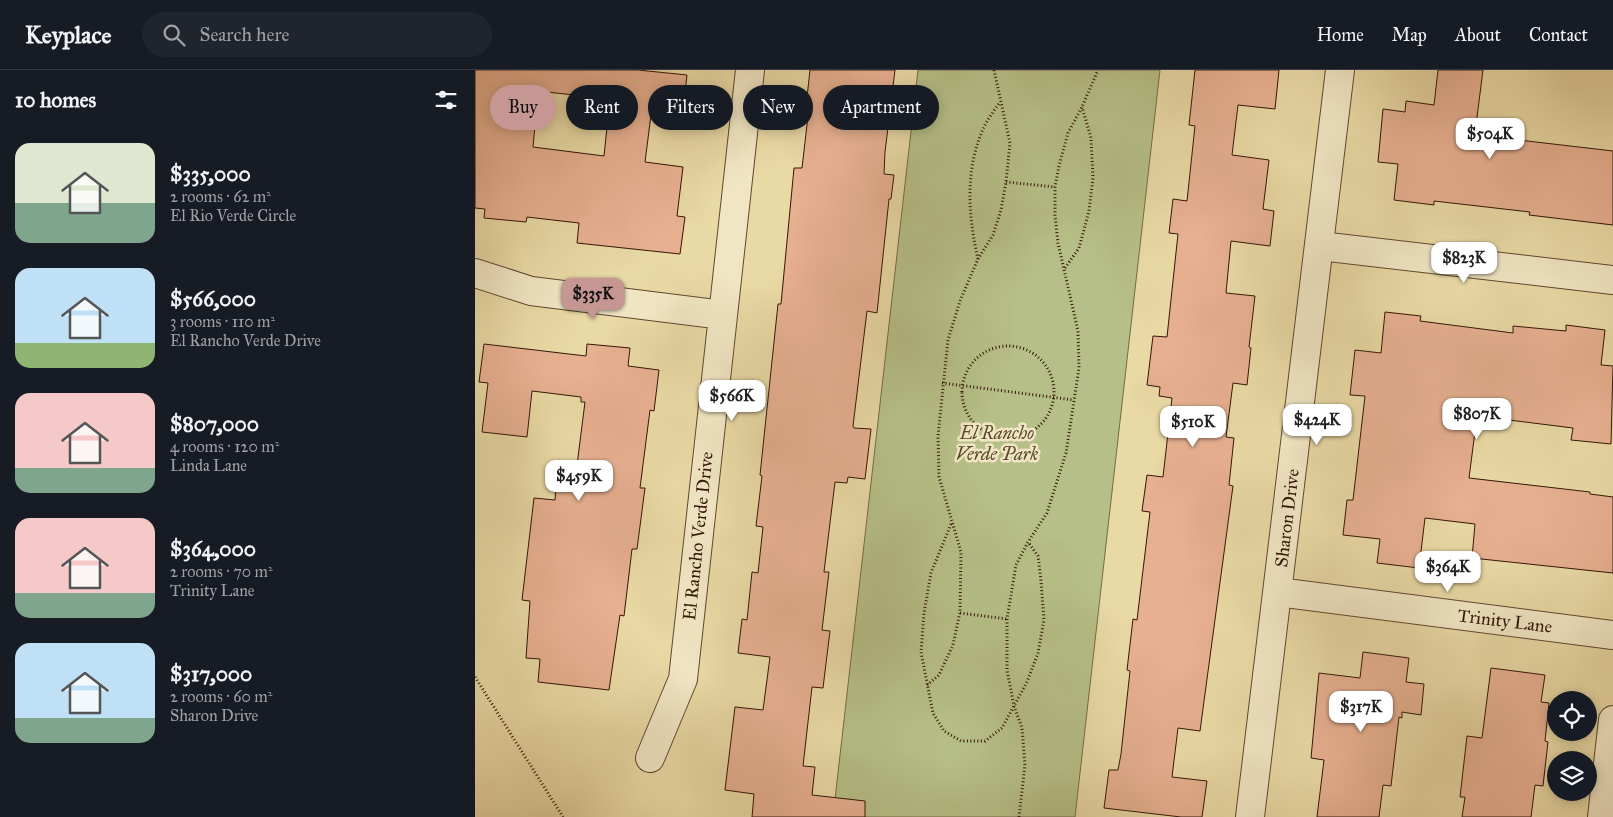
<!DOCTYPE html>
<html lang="en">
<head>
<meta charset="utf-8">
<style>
  :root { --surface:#171b24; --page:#20242c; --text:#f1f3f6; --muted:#9ea1a6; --line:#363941; --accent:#c59692 }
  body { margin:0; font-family:"IM FELL Great Primer",serif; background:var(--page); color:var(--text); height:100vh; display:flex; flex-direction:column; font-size:19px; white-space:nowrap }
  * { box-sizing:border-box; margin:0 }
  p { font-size:16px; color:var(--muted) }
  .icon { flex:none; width:28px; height:28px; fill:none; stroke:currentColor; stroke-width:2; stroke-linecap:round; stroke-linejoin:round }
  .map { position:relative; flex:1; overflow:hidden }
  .drawer { display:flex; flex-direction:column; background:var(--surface); width:475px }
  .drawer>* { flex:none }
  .banner { position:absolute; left:15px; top:15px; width:475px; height:45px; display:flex; gap:10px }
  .fabs { position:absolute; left:1072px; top:621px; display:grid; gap:10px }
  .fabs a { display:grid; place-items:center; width:50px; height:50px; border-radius:50%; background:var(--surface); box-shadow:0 2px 12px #0003; font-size:25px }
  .price { position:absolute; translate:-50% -42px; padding:0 11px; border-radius:10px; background:#fff; color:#222; font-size:16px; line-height:32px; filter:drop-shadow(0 1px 2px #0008) }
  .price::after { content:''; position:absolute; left:50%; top:30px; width:15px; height:11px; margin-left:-8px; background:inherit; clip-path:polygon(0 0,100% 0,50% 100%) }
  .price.selected { background:var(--accent); color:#111 }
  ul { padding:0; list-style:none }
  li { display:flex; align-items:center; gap:15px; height:125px; padding:0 15px }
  li span { display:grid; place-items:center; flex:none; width:140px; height:100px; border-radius:15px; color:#555 }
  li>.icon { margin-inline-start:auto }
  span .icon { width:60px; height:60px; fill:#fffc; stroke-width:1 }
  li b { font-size:21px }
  h2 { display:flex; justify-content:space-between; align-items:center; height:60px; padding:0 15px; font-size:21px }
  .tag { padding:0 18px; border-radius:22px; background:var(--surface); box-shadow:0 2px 12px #0003; font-size:18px; line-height:45px }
  .tag.selected { background:var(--accent); color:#111 }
  header { display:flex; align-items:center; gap:30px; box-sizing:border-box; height:70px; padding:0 25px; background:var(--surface); border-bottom:1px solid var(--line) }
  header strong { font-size:24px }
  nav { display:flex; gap:28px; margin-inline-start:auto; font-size:18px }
  .search { width:350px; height:45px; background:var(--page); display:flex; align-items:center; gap:12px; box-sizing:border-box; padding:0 18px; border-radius:28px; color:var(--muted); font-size:19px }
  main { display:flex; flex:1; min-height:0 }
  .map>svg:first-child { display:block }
  .green { fill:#b6bf87; stroke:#746a48 }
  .building { fill:#e7b091; stroke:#331608; fill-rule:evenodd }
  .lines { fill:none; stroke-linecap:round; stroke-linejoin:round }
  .minor-casing { stroke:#60472f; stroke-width:30 }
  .path { stroke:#331608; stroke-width:3; stroke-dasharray:1 2.5; stroke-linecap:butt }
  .minor { stroke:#f1e6c4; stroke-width:28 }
  .labels { text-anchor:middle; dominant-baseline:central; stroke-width:5; stroke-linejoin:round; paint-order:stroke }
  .park-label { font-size:18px; font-style:italic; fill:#5a492e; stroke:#f1e6c4 }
  .street-label { font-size:18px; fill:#331608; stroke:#f1e6c4 }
</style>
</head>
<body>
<header>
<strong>Keyplace</strong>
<div class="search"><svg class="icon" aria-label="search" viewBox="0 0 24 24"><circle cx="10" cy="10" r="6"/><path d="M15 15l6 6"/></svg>Search here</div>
<nav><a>Home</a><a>Map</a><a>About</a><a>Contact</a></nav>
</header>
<main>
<section class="drawer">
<h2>10 homes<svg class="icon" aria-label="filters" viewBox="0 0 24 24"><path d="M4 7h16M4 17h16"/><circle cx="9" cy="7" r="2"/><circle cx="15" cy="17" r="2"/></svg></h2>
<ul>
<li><span style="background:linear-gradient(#dfe7d0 60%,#7fa58c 0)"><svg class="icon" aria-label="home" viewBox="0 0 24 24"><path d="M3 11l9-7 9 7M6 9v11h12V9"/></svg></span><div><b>$335,000</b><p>2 rooms · 62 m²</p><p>El Rio Verde Circle</p></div></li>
<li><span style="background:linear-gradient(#bfe0f5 75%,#8fb573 0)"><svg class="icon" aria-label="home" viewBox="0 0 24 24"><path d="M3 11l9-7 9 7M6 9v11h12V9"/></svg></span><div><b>$566,000</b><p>3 rooms · 110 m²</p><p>El Rancho Verde Drive</p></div></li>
<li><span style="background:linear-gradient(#f6c9c9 75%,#7fa58c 0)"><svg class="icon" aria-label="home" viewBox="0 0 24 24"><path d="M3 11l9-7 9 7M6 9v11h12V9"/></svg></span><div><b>$807,000</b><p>4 rooms · 120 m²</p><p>Linda Lane</p></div></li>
<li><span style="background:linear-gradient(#f6c9c9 75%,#7fa58c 0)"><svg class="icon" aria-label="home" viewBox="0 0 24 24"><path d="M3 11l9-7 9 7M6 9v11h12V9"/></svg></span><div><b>$364,000</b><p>2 rooms · 70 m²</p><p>Trinity Lane</p></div></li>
<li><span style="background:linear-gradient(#bfe0f5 75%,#7fa58c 0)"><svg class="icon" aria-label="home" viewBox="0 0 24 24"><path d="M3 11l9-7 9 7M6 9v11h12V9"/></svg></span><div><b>$317,000</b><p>2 rooms · 60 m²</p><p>Sharon Drive</p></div></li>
</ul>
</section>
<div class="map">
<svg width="1138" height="747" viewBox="0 0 1138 747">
  <rect width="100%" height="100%" fill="#e9d9a5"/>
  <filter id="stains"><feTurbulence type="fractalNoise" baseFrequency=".004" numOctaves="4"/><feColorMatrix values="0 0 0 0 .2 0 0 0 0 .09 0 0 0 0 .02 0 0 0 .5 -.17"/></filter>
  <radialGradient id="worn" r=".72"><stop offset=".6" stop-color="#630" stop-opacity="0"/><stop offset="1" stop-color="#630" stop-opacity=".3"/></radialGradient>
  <path class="green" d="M 443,0 L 685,0 L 600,747 L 358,747 Z"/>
  <path class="building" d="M 0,0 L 163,0 L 212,5 L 207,48 L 176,45 L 170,92 L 208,97 L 202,146 L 210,147 L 205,184 L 102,173 L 104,153 L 52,147 L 51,152 L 9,148 L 10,139 L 0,138 ZM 63,21 L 135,29 L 129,86 L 58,77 Z
    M 335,0 L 420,0 L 410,82 L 409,104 L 419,105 L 416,129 L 414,129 L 402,243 L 392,241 L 378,356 L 379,358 L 396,359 L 390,409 L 373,407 L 372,413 L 360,412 L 349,502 L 354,502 L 347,560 L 355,561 L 348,618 L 337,617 L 328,696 L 340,697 L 337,725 L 390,731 L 390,747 L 277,747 L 279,724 L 250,720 L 260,637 L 288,640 L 295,587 L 263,583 L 267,549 L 272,550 L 277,502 L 283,503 L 288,457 L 281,456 L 287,406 L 285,405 L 303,234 L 306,234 L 319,98 L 327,98 L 333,46 L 330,45 Z
    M 720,0 L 804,0 L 800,39 L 763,35 L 757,85 L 794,90 L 788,139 L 799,141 L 795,176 L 756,171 L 751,223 L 780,226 L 774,277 L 776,278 L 772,315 L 758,313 L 751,367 L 759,368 L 754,415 L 758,416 L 725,661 L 703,658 L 697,707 L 732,711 L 727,747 L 706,747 L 629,738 L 634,700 L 643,700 L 646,684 L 655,601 L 652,600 L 658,549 L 662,550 L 675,442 L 667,441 L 672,405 L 688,407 L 697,328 L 684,326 L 685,317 L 672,315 L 678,266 L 692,267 L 703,164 L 694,163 L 698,129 L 712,131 L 720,56 L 714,55 Z
    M 963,0 L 1008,0 L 1001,55 L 1036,59 L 1035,69 L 1138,81 L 1138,155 L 1054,145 L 1055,142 L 959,131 L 959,135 L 919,130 L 923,94 L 903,92 L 908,39 L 930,42 L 931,31 L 959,35 Z
    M 910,242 L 946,246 L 945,251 L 1038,263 L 1038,256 L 1091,261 L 1091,255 L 1130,260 L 1126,295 L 1138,296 L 1136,374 L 1096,370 L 1098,358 L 1002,346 L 994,408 L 1115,422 L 1115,424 L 1138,427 L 1138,503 L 997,488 L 1000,454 L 950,448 L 944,498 L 902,493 L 905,469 L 868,465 L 872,430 L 878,430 L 890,326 L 875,325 L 880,280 L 906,283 Z
    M 9,274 L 111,286 L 112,274 L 155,278 L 153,296 L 184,300 L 179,341 L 175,340 L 165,418 L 170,418 L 162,479 L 157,479 L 149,546 L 145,545 L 134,620 L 63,612 L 65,589 L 51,588 L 55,531 L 47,530 L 59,428 L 80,430 L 81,417 L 99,419 L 110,332 L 106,332 L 106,327 L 57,321 L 52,367 L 7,362 L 13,313 L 4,312 Z
    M 888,582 L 934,588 L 931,612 L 949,614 L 946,645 L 927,642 L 927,648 L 924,647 L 916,716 L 908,715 L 904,747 L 842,747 L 849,690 L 836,688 L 844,603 L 885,608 Z
    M 1016,598 L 1070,605 L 1066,632 L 1074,633 L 1070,671 L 1073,672 L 1068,716 L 1060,715 L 1056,747 L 987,747 L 990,727 L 985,727 L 992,666 L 1007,668 Z"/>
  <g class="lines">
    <defs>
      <path id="minor" d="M 845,176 L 1138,210
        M 0,203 L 56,221 L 248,245
        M 803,522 L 1138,565
        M 175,688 L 208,609 L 275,0
        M 775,747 L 865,0
        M 1127,747 L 1138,650"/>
    </defs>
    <use href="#minor" class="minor-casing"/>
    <path class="path" d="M 531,112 L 580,117
      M 503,189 C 493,146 490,100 508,59 C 512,50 519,41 525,32
      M 590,198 L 604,178 L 614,141 L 618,108 L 616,68 L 607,37
      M487 322a46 46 0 1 1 92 0a46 46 0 1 1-92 0Z
      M 467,313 L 599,330
      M 476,454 L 456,503 L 449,543 L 446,582 L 458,643 L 469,661 L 486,671 L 510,671 L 527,658 L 552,612 L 563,583 L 569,550 L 566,511 L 563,486 L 553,472
      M 485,543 L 532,549
      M 0,607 L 88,747
      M 452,615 L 464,605 L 478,575 L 485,542 L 486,482 L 464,407 L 463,366 L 473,270 L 485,231 L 503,189 L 518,165 L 526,140 L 531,112 L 535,73 L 519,0
      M 544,747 L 550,695 L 547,658 L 539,636 L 532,600 L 532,549 L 541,495 L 553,472 L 572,443 L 591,383 L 604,298 L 603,261 L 583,173 L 580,145 L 580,117 L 584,96 L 593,63 L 607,37 L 623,0"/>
    <use href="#minor" class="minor"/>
  </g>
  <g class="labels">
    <g class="park-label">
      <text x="522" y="363">El Rancho<tspan x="522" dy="21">Verde Park</tspan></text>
    </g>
    <g class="street-label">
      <text transform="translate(812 448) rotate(-83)">Sharon Drive</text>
      <text transform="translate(223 466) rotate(-84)">El Rancho Verde Drive</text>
      <text transform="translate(1030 551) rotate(7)">Trinity Lane</text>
    </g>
  </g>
  <rect width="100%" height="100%" filter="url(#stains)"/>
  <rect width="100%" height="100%" fill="url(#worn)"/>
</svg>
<div class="fabs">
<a><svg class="icon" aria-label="locate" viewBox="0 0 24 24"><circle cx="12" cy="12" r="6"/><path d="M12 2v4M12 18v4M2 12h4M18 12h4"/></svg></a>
<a><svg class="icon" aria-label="layers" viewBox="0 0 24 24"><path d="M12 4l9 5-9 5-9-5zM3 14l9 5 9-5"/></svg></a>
</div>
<b class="price" style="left:1015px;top:90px">$504K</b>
<b class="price" style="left:989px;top:214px">$823K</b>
<b class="price selected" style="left:118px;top:250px">$335K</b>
<b class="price" style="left:257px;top:352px">$566K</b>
<b class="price" style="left:1002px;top:370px">$807K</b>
<b class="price" style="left:842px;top:376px">$424K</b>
<b class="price" style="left:718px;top:378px">$510K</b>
<b class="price" style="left:104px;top:432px">$459K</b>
<b class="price" style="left:973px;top:523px">$364K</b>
<b class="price" style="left:886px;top:663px">$317K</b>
<div class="banner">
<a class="tag selected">Buy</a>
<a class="tag">Rent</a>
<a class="tag">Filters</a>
<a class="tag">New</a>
<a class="tag">Apartment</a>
</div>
</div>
</main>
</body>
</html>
